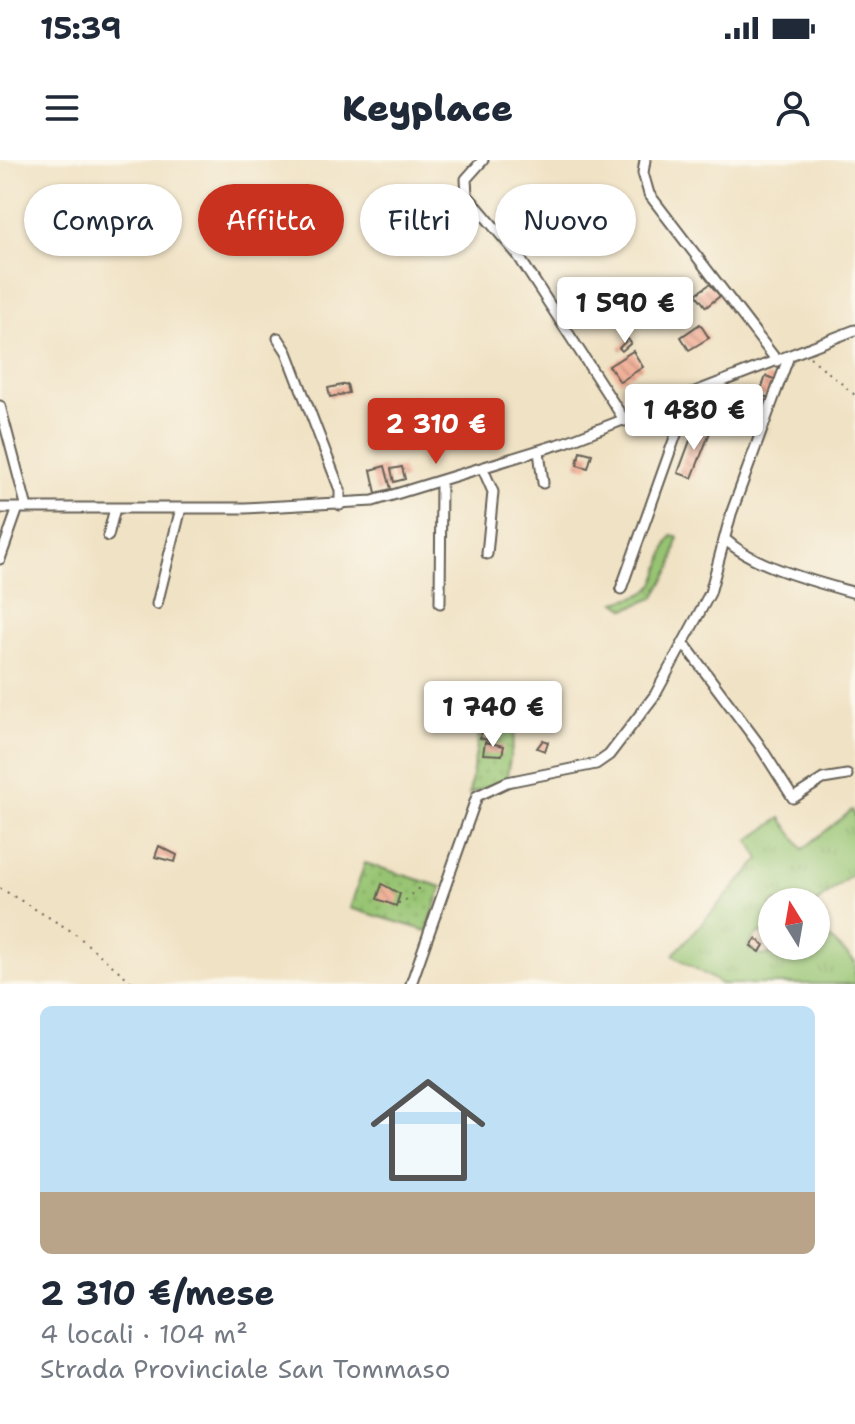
<!DOCTYPE html>
<html lang="it">
<head>
<meta charset="utf-8">
<style>
  :root { --surface:#fff; --page:#f2f2f3; --text:#1f2937; --muted:#747a83; --accent:#c8321e }
  body { margin:0; font-family:"Shantell Sans",sans-serif; background:var(--page); color:var(--text); height:100vh; display:flex; flex-direction:column; font-size:30px; white-space:nowrap }
  * { box-sizing:border-box; margin:0 }
  p { font-size:26px; color:var(--muted) }
  .icon { flex:none; width:44px; height:44px; fill:none; stroke:currentColor; stroke-width:2; stroke-linecap:round; stroke-linejoin:round }
  .map { position:relative; height:824px; overflow:hidden }
  .sheet { display:flex; flex-direction:column; background:var(--surface); flex:1 }
  .sheet>* { flex:none }
  .guide { position:absolute; left:24px; top:24px; width:808px; height:72px; display:flex; gap:16px }
  .needle { width:52px; rotate:349deg }
  .tools { position:absolute; left:758px; top:728px; display:grid; gap:16px }
  .tools a { display:grid; place-items:center; width:72px; height:72px; border-radius:50%; background:var(--surface); box-shadow:0 2px 6px #0004; font-size:40px }
  .price { position:absolute; translate:-50% -68px; padding:0 18px; border-radius:8px; background:#fff; color:#222; font-size:26px; line-height:52px; filter:drop-shadow(0 2px 4px #0008) }
  .price::after { content:''; position:absolute; left:50%; top:48px; width:24px; height:18px; margin-left:-12px; background:inherit; clip-path:polygon(0 0,100% 0,50% 100%) }
  .price.active { background:var(--accent); color:#fff }
  ul { padding:0; list-style:none }
  li { display:grid; align-content:center; gap:16px; height:424px; padding:0 40px }
  li span { display:grid; place-items:center; height:248px; border-radius:12px; color:#555 }
  li>.icon { margin-inline-start:auto }
  span .icon { width:144px; height:144px; fill:#fffc; stroke-width:1 }
  li b { font-size:34px }
  .chip { padding:0 28px; border-radius:36px; background:var(--surface); box-shadow:0 2px 6px #0004; font-size:28px; line-height:72px }
  .chip.active { background:var(--accent); color:#fff }
  .status { display:flex; justify-content:space-between; align-items:center; height:56px; padding:0 40px; background:var(--surface); direction:ltr }
  .status svg { height:22px; fill:currentColor }
  header { display:flex; justify-content:space-between; align-items:center; height:104px; padding:0 40px; background:var(--surface); font-size:36px; font-weight:800 }
  .map>svg:first-child { display:block }
  .grass { fill:url(#grass-tufts); stroke:#5a7047; stroke-width:2 }
  .garden { fill:url(#garden-dots); stroke:#5a7047; stroke-width:2 }
  .building { fill:url(#building-back-hatch) }
  .lines { fill:none; stroke-linecap:round; stroke-linejoin:round }
  .minor-casing { stroke:#666157; stroke-width:13 }
  .path { stroke:#666157; stroke-width:2; stroke-dasharray:2 6; stroke-linecap:butt }
  .minor { stroke:#fff; stroke-width:9 }
</style>
</head>
<body>
<div class="status"><b>15:39</b><svg viewBox="0 0 49 12"><path d="M0 12V9h3v3zM5 12V6h3v6zM10 12V3h3v9zM15 12V0h3v12zM26 1h20v11H26zM47 4h2v5h-2z"/></svg></div>
<header><svg class="icon" aria-label="menu" viewBox="0 0 24 24"><path d="M4 6h16M4 12h16M4 18h16"/></svg>Keyplace<svg class="icon" aria-label="person" viewBox="0 0 24 24"><circle cx="12" cy="8" r="4"/><path d="M4 21q1-7 8-7t8 7"/></svg></header>
<div class="map">
<svg width="855" height="824" viewBox="0 0 855 824">
  <defs>
    <pattern id="grass-tufts" width="24" height="20" patternUnits="userSpaceOnUse" patternTransform="scale(2)"><rect width="24" height="20" fill="#97c472"/><path d="M3 7l-1-3M5 7V3M7 7l1-3M15 17l-1-3M17 17v-4M19 17l1-3" fill="none" stroke="#82a862"/></pattern>
    <pattern id="garden-dots" width="8" height="8" patternUnits="userSpaceOnUse" patternTransform="scale(2)"><rect width="8" height="8" fill="#97c472"/><path d="M2 2h.1M6 6h.1" fill="none" stroke="#82a862" stroke-width="1.8" stroke-linecap="round"/></pattern>
    <pattern id="building-back-hatch" width="6" height="6" patternUnits="userSpaceOnUse" patternTransform="scale(2)"><rect width="6" height="6" fill="#f1b19a"/><path d="M-1 5l2 2M0 0l6 6M5-1l2 2" fill="none" stroke="#ce9884"/></pattern>
  </defs>
  <rect width="100%" height="100%" fill="#fbf7ec"/>
  <filter id="ink" filterUnits="userSpaceOnUse"><feTurbulence type="fractalNoise" baseFrequency=".0125" numOctaves="2"/><feDisplacementMap in="SourceGraphic" scale="16" xChannelSelector="R" yChannelSelector="G"/><feConvolveMatrix kernelMatrix="1 2 1 2 8 2 1 2 1" color-interpolation-filters="sRGB"/></filter>
  <filter id="wash" filterUnits="userSpaceOnUse"><feTurbulence type="fractalNoise" baseFrequency=".006" numOctaves="4" result="noise"/><feDisplacementMap in="SourceGraphic" scale="32" xChannelSelector="R" yChannelSelector="G"/><feGaussianBlur stdDeviation="1.8" result="paint"/><feColorMatrix in="noise" values="0 0 0 0 0 0 0 0 0 0 0 0 0 0 0 0 0 1.4 0 .05"/><feComposite in="paint" operator="in"/></filter>
  <g filter="url(#wash)">
    <rect width="100%" height="100%" fill="#f0e2c4"/>
    <path class="grass" d="M 672,376 L 678,377 L 672,407 L 654,438 L 626,449 L 616,442 C 625,439 634,438 642,434 C 664,425 659,392 672,376 Z
      M 852,650 L 855,656 L 855,712 L 816,743 L 772,742 L 772,775 L 758,773 L 748,786 L 762,796 L 770,794 L 775,786 L 816,786 L 816,765 L 855,802 L 855,824 L 721,824 L 673,795 L 760,699 L 749,680 L 781,658 L 803,689 Z"/>
    <path class="garden" d="M 481,561 L 516,567 L 506,620 L 469,634 Z
      M 365,703 L 442,727 L 427,771 L 350,748 Z"/>
    <g id="blocks">
      <path class="building" d="M 710,124 L 720,136 L 706,147 L 696,134 Z
        M 700,164 L 709,178 L 689,190 L 681,177 Z
        M 628,179 L 631,183 L 622,191 L 619,188 Z
        M 633,191 L 643,207 L 620,222 L 609,206 Z
        M 766,216 L 777,220 L 770,238 L 759,235 Z
        M 347,224 L 349,233 L 330,237 L 328,228 Z
        M 695,267 L 710,272 L 692,318 L 678,313 Z
        M 580,291 L 592,294 L 588,308 L 577,305 Z
        M 385,306 L 391,329 L 376,333 L 371,310 Z
        M 402,307 L 405,319 L 394,322 L 391,309 Z
        M 483,565 L 490,567 L 488,580 L 480,578 Z
        M 543,580 L 548,582 L 545,591 L 537,588 Z
        M 485,582 L 504,586 L 502,595 L 483,594 Z
        M 159,686 L 177,695 L 175,702 L 155,697 Z
        M 382,724 L 400,734 L 396,746 L 377,739 Z
        M 756,779 L 764,785 L 760,792 L 751,786 Z"/>
    </g>
  </g>
  <g filter="url(#ink)">
    <use href="#blocks" fill-opacity="0" stroke="#666157" stroke-width="2"/>
    <g class="lines">
      <defs>
        <path id="minor" d="M 483,0 L 466,19 L 467,35 L 517,94 L 625,261
          M 645,0 L 643,13 L 649,34 L 777,201
          M 278,178 L 287,192 L 340,330 L 340,345
          M 0,246 L 27,348
          M 539,291 L 543,323
          M 483,309 L 493,332 L 487,394
          M 0,348 L 245,348 L 373,341 L 566,282 L 855,170
          M 108,376 L 115,348
          M 726,380 C 755,407 817,422 855,433
          M 0,399 L 18,348
          M 621,429 L 683,255 L 683,237
          M 440,443 L 441,321
          M 157,444 L 181,348
          M 685,485 L 758,583 L 793,638 L 823,619 L 847,615
          M 411,824 L 477,636 L 507,622 L 596,604 L 609,595 L 655,535 L 710,433 L 731,354 L 789,196"/>
      </defs>
      <use href="#minor" class="minor-casing"/>
      <path class="path" d="M 810,197 L 855,235
        M 0,728 L 73,772 L 134,824
        M 398,743 L 404,742 L 423,724"/>
      <use href="#minor" class="minor"/>
    </g>
  </g>
</svg>
<div class="tools">
<a><svg class="needle" viewBox="-14 -14 28 28"><path d="M0-13l5 13h-10z" fill="#e53935"/><path d="M0 13l5-13h-10z" fill="#747a83"/></svg></a>
</div>
<b class="price" style="left:625px;top:185px">1 590 €</b>
<b class="price" style="left:694px;top:292px">1 480 €</b>
<b class="price active" style="left:436px;top:306px">2 310 €</b>
<b class="price" style="left:493px;top:589px">1 740 €</b>
<div class="guide">
<a class="chip">Compra</a>
<a class="chip active">Affitta</a>
<a class="chip">Filtri</a>
<a class="chip">Nuovo</a>
</div>
</div>
<section class="sheet">
<ul>
<li><span style="background:linear-gradient(#bfe0f5 75%,#b9a48a 0)"><svg class="icon" aria-label="home" viewBox="0 0 24 24"><path d="M3 11l9-7 9 7M6 9v11h12V9"/></svg></span><div><b>2 310 €/mese</b><p>4 locali · 104 m²</p><p>Strada Provinciale San Tommaso</p></div></li>
</ul>
</section>
</body>
</html>
